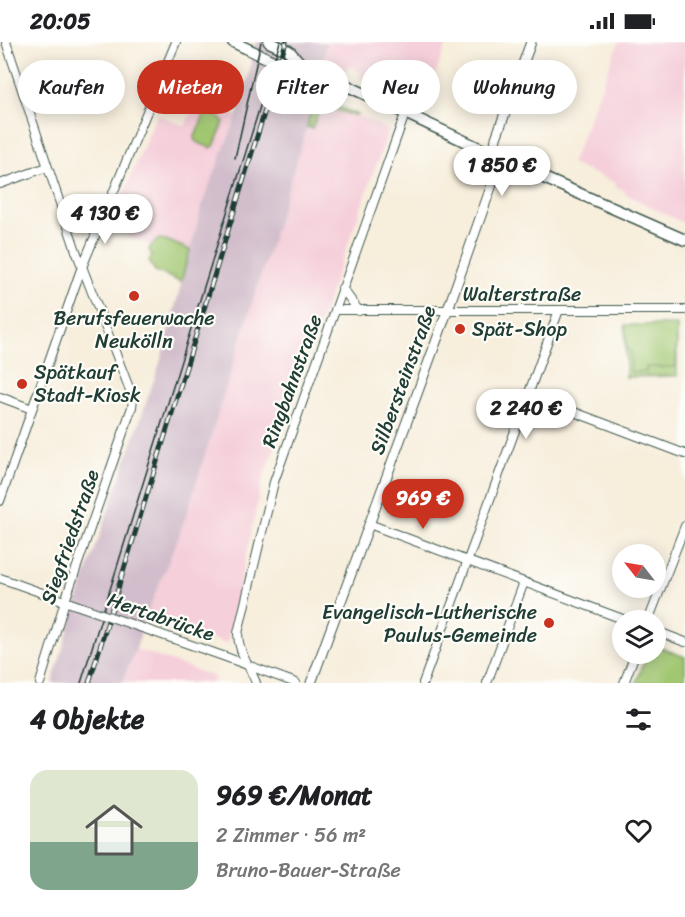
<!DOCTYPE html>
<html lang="de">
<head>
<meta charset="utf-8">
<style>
  :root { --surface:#fff; --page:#f6f6f6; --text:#202124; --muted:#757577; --line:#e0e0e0; --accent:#c8321e }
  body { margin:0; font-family:Sriracha,sans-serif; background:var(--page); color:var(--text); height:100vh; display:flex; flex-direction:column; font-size:22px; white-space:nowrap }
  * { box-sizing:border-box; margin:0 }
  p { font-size:20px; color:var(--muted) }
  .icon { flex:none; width:33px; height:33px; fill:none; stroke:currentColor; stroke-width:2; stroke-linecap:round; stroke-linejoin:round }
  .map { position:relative; height:641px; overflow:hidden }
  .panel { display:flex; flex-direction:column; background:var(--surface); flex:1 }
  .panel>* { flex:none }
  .top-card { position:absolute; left:18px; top:18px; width:650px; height:54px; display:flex; gap:12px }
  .needle { width:39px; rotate:301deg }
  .tools { position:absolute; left:612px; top:502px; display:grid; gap:12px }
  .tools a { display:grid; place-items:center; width:54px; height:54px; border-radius:50%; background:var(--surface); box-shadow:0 3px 15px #0003; font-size:30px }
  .price { position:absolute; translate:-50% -51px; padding:0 14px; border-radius:21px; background:#fff; color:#222; font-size:20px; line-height:39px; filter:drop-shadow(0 2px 3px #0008) }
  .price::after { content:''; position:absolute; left:50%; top:36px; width:18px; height:14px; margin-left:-9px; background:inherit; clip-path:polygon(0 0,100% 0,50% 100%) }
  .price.active { background:var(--accent); color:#fff }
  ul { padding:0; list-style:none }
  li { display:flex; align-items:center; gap:18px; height:150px; padding:0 30px }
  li+li { border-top:2px solid var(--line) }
  li span { display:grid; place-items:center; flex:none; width:168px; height:120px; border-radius:18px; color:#555 }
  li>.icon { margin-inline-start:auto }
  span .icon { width:72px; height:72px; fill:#fffc; stroke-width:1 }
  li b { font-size:26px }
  h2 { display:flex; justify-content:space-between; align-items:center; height:72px; padding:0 30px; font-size:26px }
  .tag { padding:0 21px; border-radius:27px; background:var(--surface); box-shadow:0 3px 15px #0003; font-size:21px; line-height:54px }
  .tag.active { background:var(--accent); color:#fff }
  .status { display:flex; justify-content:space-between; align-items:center; height:42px; padding:0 30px; background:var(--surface); direction:ltr }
  .status svg { height:16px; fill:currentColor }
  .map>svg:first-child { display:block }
  .built { fill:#f5cfda }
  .railway { fill:#d1bdcb }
  .grass { fill:url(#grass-tufts); stroke:#608252; stroke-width:1.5 }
  .green { fill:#a1c771; stroke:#608252; stroke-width:1.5 }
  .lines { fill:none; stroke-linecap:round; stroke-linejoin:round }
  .minor-casing { stroke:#3f584d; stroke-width:10 }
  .tertiary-casing { stroke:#3f584d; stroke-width:11 }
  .secondary-casing { stroke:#3f584d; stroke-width:13 }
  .minor { stroke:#fff; stroke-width:8 }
  .tertiary { stroke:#fff; stroke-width:9 }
  .secondary { stroke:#fff; stroke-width:10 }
  .tram { stroke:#1f3d34; stroke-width:1.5 }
  .rail-casing { stroke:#1f3d34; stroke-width:5 }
  .rail { stroke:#fdfcf7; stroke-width:3; stroke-dasharray:9; stroke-linecap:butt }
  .minor-bridge-casing { stroke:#3f584d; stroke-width:10; stroke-linecap:butt }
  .minor-bridge { stroke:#fff; stroke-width:8 }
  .poi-dot { fill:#c8321e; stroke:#fdfcf7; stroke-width:2 }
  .labels { text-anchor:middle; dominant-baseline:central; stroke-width:4.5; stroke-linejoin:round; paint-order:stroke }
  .street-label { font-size:20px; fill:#1f3d34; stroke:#fdfcf7 }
  .poi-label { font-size:20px; fill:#1f3d34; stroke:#fdfcf7; text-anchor:start }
</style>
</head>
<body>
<div class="status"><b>20:05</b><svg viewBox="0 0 49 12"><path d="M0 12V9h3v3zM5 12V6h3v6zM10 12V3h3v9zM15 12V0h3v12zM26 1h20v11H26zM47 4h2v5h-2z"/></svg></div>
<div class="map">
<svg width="685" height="641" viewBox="0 0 685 641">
  <defs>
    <pattern id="grass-tufts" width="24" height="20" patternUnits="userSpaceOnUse" patternTransform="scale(1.5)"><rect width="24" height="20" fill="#a1c771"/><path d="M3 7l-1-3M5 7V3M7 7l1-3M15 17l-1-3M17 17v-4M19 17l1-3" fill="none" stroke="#83a35e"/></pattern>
  </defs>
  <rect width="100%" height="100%" fill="#fdfcf7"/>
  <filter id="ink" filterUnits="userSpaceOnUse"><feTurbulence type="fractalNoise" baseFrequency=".0167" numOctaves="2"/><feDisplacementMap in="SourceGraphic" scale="12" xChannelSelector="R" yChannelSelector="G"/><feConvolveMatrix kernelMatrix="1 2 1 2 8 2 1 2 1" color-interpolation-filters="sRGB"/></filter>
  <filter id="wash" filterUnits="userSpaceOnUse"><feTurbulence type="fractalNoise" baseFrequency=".008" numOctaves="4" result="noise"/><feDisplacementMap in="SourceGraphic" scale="24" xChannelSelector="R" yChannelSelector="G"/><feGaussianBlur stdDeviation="1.35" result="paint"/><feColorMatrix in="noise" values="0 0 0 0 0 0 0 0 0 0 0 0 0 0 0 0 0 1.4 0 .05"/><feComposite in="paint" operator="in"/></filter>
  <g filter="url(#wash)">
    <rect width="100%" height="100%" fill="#f7eedc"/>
    <path class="built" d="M 327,0 L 447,0 L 422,69 L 397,55 L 363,39 L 361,36 L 361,30 L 349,24 L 344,30 L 341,32 L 321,24 Z
      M 619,0 L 685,0 L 685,182 L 625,152 L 625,149 L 615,144 L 616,141 L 571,122 Z
      M 314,53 L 389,88 L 262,440 L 227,602 L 146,574 L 177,499 L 188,468 L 307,85 Z
      M 197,57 L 237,74 L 203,159 L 181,240 L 155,229 L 149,219 L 152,213 L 149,208 L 151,204 L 109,186 L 157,72 L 185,84 Z
      M 136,607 L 215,635 L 213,641 L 123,641 Z"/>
    <path class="railway" d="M 255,0 L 327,0 L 307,85 L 188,468 L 177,499 L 146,574 L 136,607 L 122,641 L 52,641 L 80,550 L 161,318 L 203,159 L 237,74 L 248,37 Z"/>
    <path class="grass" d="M 314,53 L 357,73 L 354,74 L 321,63 L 312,87 L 307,85 Z
      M 625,283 L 626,286 L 627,308 L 631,308 L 646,329 L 646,325 L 660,325 L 677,283 L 677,334 L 626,335 Z"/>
    <path class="green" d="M 205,71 C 211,71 221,75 224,80 L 214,104 L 211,106 L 196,100 L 194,97 Z
      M 159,197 L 166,198 L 190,208 L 181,240 L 155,229 L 149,219 L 152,213 L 149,208 L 151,204 Z
      M 625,283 L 677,283 L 676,325 L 646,325 L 646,330 L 631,330 L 631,309 L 627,308 Z
      M 656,604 L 685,615 L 685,641 L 636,641 L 647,612 L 656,612 Z"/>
  </g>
  <g filter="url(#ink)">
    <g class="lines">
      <defs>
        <path id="minor" d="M 6,0 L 76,209 L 133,356 L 132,365 L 65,559 L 40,641
          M 0,142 L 47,125
          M 342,246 L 359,269
          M 335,268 L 685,268
          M 529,353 L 685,412
          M 0,355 L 32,367
          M 0,459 L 80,230 L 176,0
          M 369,482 L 628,579
          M 0,536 L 76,563
          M 648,579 L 685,484
          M 656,589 L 685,600
          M 223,614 L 296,641
          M 256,641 C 250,624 238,611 238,591 L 274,440 L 405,72
          M 423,641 L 559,268
          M 487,641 L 524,540
          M 624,641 L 635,612"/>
        <path id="tertiary" d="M 311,641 L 443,281 L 496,131 C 498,119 493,108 496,96 L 531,0"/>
        <path id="secondary" d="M 233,0 L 273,19 L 283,22 L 301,22
          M 269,0 L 289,9 L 301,22 L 528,129 L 685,198"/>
      </defs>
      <use href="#minor" class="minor-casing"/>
      <use href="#tertiary" class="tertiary-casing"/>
      <use href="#secondary" class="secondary-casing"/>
      <use href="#minor" class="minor"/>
      <use href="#tertiary" class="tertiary"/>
      <use href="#secondary" class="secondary"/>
      <path class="tram" d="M 235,116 L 261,0
        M 81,641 L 280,0"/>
      <defs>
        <path id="rail" d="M 89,641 L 286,0"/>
      </defs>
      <use href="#rail" class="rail-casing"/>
      <use href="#rail" class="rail"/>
      <defs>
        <path id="minor-bridge" d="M 76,563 L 223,614"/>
      </defs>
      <use href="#minor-bridge" class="minor-bridge-casing"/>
      <use href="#minor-bridge" class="minor-bridge"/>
    </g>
  </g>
  <g class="poi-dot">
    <circle cx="134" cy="254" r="6"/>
    <circle cx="460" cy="287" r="6"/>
    <circle cx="22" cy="342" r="6"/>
    <circle cx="549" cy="581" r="6"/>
  </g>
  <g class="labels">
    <g class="street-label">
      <text x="522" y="252">Walterstraße</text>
      <text transform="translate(403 338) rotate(-70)">Silbersteinstraße</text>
      <text transform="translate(292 339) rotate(-70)">Ringbahnstraße</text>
      <text transform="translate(70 495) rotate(-71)">Siegfriedstraße</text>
      <text transform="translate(161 575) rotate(19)">Hertabrücke</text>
    </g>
    <g class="poi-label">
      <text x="134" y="276" text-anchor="middle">Berufsfeuerwache<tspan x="134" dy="23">Neukölln</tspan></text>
      <text x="472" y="287">Spät-Shop</text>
      <text x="34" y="330">Spätkauf<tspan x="34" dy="23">Stadt-Kiosk</tspan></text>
      <text x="537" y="570" text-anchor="end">Evangelisch-Lutherische<tspan x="537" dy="23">Paulus-Gemeinde</tspan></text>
    </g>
  </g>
</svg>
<div class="tools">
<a><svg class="needle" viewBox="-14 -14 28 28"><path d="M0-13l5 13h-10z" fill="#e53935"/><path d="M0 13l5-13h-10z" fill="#757577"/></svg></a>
<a><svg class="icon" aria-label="layers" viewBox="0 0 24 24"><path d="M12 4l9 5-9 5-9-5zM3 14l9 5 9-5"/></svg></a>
</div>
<b class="price" style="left:502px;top:155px">1 850 €</b>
<b class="price" style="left:105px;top:203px">4 130 €</b>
<b class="price" style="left:526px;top:398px">2 240 €</b>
<b class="price active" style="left:423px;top:488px">969 €</b>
<div class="top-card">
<a class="tag">Kaufen</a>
<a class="tag active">Mieten</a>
<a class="tag">Filter</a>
<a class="tag">Neu</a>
<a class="tag">Wohnung</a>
</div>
</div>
<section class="panel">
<h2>4 Objekte<svg class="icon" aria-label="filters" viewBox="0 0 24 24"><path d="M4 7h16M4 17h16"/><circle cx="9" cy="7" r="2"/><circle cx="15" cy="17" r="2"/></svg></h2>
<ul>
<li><span style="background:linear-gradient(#dfe7d0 60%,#7fa58c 0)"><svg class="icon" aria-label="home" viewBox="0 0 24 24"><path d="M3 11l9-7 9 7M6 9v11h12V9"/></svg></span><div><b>969 €/Monat</b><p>2 Zimmer · 56 m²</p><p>Bruno-Bauer-Straße</p></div><svg class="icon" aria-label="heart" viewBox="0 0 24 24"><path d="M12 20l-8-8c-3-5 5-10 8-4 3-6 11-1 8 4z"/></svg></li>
</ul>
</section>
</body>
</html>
